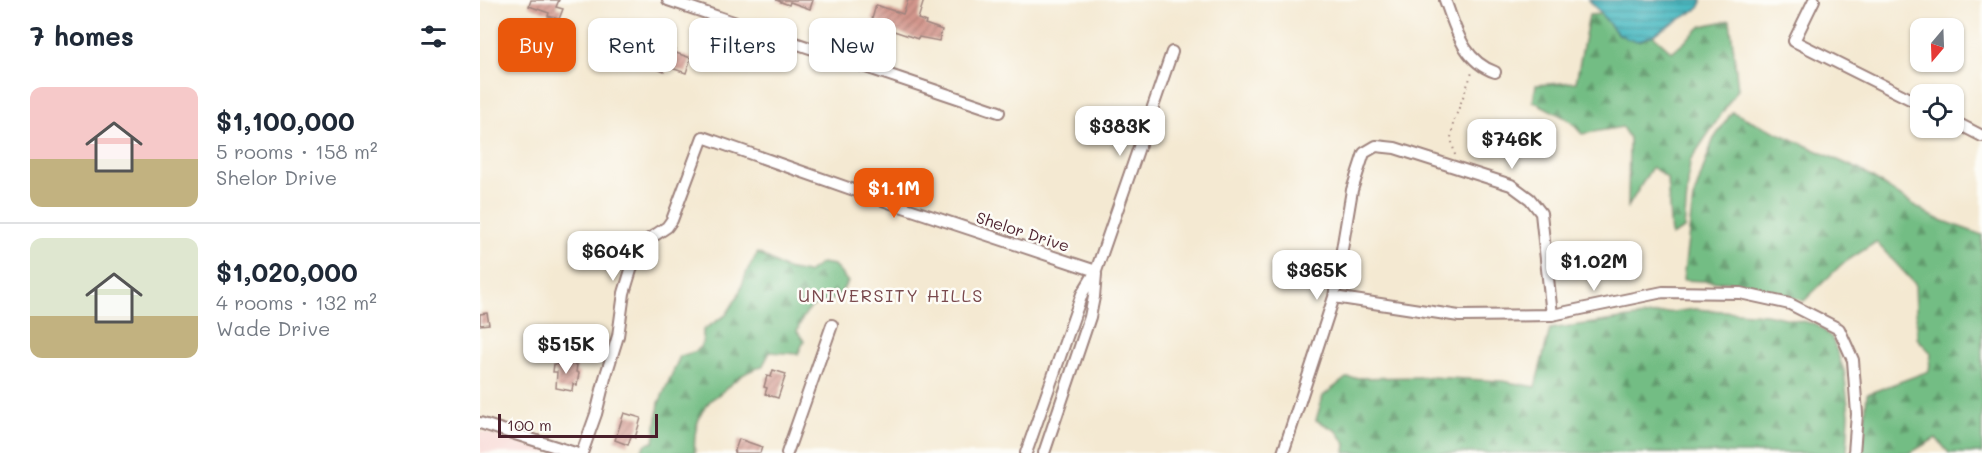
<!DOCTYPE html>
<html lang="en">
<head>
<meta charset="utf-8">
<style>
  :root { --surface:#fff; --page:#f2f2f3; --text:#1f2937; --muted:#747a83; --line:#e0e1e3; --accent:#ea580c }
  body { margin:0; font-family:Mali,sans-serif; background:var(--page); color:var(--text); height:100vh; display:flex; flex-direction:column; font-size:22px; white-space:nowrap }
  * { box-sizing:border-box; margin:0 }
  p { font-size:20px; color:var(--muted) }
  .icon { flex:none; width:33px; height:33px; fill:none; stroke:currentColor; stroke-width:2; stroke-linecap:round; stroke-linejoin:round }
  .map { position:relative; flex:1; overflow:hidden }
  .details { display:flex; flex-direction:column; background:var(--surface); width:480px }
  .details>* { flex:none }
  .banner { position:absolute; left:18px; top:18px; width:570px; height:54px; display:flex; gap:12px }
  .needle { width:39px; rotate:199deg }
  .controls { position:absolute; left:1430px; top:18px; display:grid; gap:12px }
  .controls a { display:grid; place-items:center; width:54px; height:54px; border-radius:12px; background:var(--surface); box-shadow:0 2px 4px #0004; font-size:30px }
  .scale { position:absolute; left:18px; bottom:15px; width:160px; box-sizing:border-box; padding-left:6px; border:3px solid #4a1f2b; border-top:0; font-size:16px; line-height:21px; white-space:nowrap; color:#4a1f2b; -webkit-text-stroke:4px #fdfcf7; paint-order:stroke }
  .price { position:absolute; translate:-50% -51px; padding:0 14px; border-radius:12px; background:#fff; color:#222; font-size:20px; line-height:39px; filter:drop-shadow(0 2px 3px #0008) }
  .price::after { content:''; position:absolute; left:50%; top:36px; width:18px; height:14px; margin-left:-9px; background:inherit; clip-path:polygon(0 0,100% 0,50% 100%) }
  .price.active { background:var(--accent); color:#fff }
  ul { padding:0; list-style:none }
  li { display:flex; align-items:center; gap:18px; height:150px; padding:0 30px }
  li+li { border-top:2px solid var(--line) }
  li span { display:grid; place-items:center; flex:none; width:168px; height:120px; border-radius:12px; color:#555 }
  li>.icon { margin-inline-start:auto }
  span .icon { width:72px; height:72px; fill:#fffc; stroke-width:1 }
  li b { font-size:26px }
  h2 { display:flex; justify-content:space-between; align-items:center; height:72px; padding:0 30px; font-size:26px }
  .tag { padding:0 21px; border-radius:12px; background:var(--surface); box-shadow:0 2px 4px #0004; font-size:21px; line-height:54px }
  .tag.active { background:var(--accent); color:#fff }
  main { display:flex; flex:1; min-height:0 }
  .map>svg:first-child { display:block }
  .built { fill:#f7d0ce }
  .forest { fill:url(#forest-firs); stroke:#5e6e58; stroke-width:1.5 }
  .water { fill:url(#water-rules); stroke:#4a6c76; stroke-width:1.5 }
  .building { fill:url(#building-hatch) }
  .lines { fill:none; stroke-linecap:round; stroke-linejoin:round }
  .minor-casing { stroke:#9f847e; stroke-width:14 }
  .path { stroke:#9f847e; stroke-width:2; stroke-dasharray:1.5 4.5; stroke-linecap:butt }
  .minor { stroke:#fff; stroke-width:10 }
  .labels { text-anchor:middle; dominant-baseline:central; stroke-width:5; stroke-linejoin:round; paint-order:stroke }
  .street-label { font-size:16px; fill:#4a1f2b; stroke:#fdfcf7 }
  .neighbourhood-label { font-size:18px; letter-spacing:1.5px; fill:#7a494d; stroke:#fdfcf7 }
</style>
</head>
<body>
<main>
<section class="details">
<h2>7 homes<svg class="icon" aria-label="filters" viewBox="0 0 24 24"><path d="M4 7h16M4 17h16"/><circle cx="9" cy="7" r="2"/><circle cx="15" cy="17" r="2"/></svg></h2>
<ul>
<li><span style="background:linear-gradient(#f6c9c9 60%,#c2b280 0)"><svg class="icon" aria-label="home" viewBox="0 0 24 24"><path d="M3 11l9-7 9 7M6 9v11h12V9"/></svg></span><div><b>$1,100,000</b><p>5 rooms · 158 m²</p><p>Shelor Drive</p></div></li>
<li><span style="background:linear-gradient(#dfe7d0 65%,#c2b280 0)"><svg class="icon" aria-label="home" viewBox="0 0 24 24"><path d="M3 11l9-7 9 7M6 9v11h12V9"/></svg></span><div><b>$1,020,000</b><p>4 rooms · 132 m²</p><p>Wade Drive</p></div></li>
</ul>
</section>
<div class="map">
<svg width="1502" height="453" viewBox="0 0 1502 453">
  <defs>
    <pattern id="forest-firs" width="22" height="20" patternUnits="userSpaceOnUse" patternTransform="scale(1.5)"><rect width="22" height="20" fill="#73bd84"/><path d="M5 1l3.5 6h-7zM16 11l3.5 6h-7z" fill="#60996c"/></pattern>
    <pattern id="water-rules" width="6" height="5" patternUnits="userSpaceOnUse" patternTransform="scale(1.5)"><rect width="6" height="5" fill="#4ab9c1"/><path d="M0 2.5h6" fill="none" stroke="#40969d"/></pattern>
    <pattern id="building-hatch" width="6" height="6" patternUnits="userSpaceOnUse" patternTransform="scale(1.5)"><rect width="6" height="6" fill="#d3978d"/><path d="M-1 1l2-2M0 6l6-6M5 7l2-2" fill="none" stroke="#ad7b73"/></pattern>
  </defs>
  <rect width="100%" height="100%" fill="#fdfcf7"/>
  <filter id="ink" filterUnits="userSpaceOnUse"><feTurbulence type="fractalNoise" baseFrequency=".0167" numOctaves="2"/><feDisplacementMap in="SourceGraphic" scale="12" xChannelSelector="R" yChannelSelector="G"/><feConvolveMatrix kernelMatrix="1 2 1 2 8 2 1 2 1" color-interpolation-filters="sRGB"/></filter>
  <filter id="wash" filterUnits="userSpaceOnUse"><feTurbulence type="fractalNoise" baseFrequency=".008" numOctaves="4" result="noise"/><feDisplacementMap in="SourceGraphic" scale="24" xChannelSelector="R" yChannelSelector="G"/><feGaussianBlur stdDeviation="1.35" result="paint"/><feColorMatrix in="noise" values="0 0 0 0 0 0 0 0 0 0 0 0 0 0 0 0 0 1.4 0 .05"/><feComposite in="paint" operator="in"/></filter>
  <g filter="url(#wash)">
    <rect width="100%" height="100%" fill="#f4e9d2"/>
    <path class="built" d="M 0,431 L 71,453 L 0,453 Z"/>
    <path class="forest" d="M 1121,14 L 1137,33 L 1158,41 L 1173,35 L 1192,52 L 1222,26 L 1250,20 L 1258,89 L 1210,161 L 1204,229 L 1191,236 L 1187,178 L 1172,167 L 1148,207 L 1149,138 L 1142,127 L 1102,134 L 1089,120 L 1053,101 L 1056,85 L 1096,82 L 1109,15 Z
      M 1252,112 L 1380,170 L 1453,217 L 1502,235 L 1502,453 L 1469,453 L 1456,438 L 1430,453 L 1382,453 L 1387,394 L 1449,371 L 1451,353 L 1437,338 L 1435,284 L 1396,242 L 1362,264 L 1324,301 L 1260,283 L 1203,280 L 1213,199 L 1233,140 Z
      M 278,253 L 305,269 L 327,273 L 342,263 L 354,265 L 368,282 L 357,298 C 332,304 326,307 317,331 L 324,341 L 318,354 L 290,352 L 282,367 C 264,371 256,380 243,391 C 239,395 235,397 231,400 C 217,414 213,435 215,453 L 160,453 L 166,444 L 174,442 L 179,403 L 200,356 L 217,351 L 223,343 L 223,330 L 246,315 L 258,296 L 268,269 Z
      M 1214,309 L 1285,314 L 1336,324 L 1352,338 L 1364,371 L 1369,414 L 1367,453 L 865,453 L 866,444 L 857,431 L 836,420 L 843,396 L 866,378 L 950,377 L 1022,381 L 1055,387 L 1070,329 Z"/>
    <path class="water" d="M 1109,0 L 1222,0 L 1222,2 L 1219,8 L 1173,35 L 1158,41 L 1148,39 L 1137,33 Z"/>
    <g id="blocks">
      <path class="building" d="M 51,0 L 79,0 L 76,7 L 83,9 L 79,19 L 68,16 L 69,13 L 49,6 Z
        M 296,0 L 333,0 L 330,9 L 310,2 L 309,5 Z
        M 428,0 L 444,0 L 438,19 L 446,22 L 445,24 L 462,30 L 459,41 L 439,37 L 438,39 L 411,30 L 412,28 L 392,19 L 396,5 L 423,14 Z
        M 124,21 L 155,32 L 149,48 L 118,37 Z
        M 182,44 L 195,49 L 193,52 L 211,58 L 206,73 L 186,66 L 184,72 L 164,63 L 168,50 L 178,54 Z
        M 7,313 L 9,324 L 0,325 L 0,314 Z
        M 82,358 L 94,360 L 93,364 L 97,365 L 96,372 L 99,373 L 97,385 L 93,384 L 92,391 L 76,388 L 77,372 L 73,372 L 74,364 L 81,365 Z
        M 293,370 L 306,374 L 298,398 L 285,394 L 287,388 L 284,387 L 287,376 L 291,377 Z
        M 144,413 L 161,418 L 155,438 L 151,436 L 148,445 L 135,440 Z
        M 259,439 L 282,447 L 280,453 L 254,453 Z"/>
    </g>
  </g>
  <g filter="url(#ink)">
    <use href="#blocks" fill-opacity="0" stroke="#9f847e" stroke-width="1.5"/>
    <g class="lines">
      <defs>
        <path id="minor" d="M 188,0 L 519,112
          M 965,0 C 976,29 983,61 1015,72
          M 1334,0 L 1314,41 L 1440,104
          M 1473,121 L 1502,136
          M 854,297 L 979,316 L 1072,315 L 1183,292 L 1260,293 L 1310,304 L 1359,329 L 1373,360 L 1377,414 L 1374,453
          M 0,423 L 95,453
          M 102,453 L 116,414 L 125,378 L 138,336 L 144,293 L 151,270 L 163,243 L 187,227 L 192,220 L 223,137 L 411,203 L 616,271
          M 307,453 L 352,325
          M 546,453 L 602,294 L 616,271 L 692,52
          M 564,453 L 610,317 L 614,297 L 616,274
          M 803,453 L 854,297 L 872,190 L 884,153 L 896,146 L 915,148 L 1031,185 L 1050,199 L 1061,213 L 1072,315"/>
      </defs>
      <use href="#minor" class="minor-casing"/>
      <path class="path" d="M 975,155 L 971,138 L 973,124 L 993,70"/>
      <use href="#minor" class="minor"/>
    </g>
  </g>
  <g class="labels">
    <g class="street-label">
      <text transform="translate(543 231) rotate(18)">Shelor Drive</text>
    </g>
    <g class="neighbourhood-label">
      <text x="411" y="295">UNIVERSITY HILLS</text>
    </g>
  </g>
</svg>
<div class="controls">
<a><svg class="needle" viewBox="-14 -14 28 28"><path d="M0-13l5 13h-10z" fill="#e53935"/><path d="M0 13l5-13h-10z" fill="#747a83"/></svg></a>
<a><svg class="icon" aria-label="locate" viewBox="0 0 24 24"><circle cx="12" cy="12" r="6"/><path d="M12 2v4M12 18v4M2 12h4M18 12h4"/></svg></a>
</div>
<div class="scale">100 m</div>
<b class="price" style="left:640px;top:157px">$383K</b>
<b class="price" style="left:1032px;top:170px">$746K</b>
<b class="price active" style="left:414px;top:219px">$1.1M</b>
<b class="price" style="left:133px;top:282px">$604K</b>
<b class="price" style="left:1114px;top:292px">$1.02M</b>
<b class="price" style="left:837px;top:301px">$365K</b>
<b class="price" style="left:86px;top:375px">$515K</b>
<div class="banner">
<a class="tag active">Buy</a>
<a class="tag">Rent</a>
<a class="tag">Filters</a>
<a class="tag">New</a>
</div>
</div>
</main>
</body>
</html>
